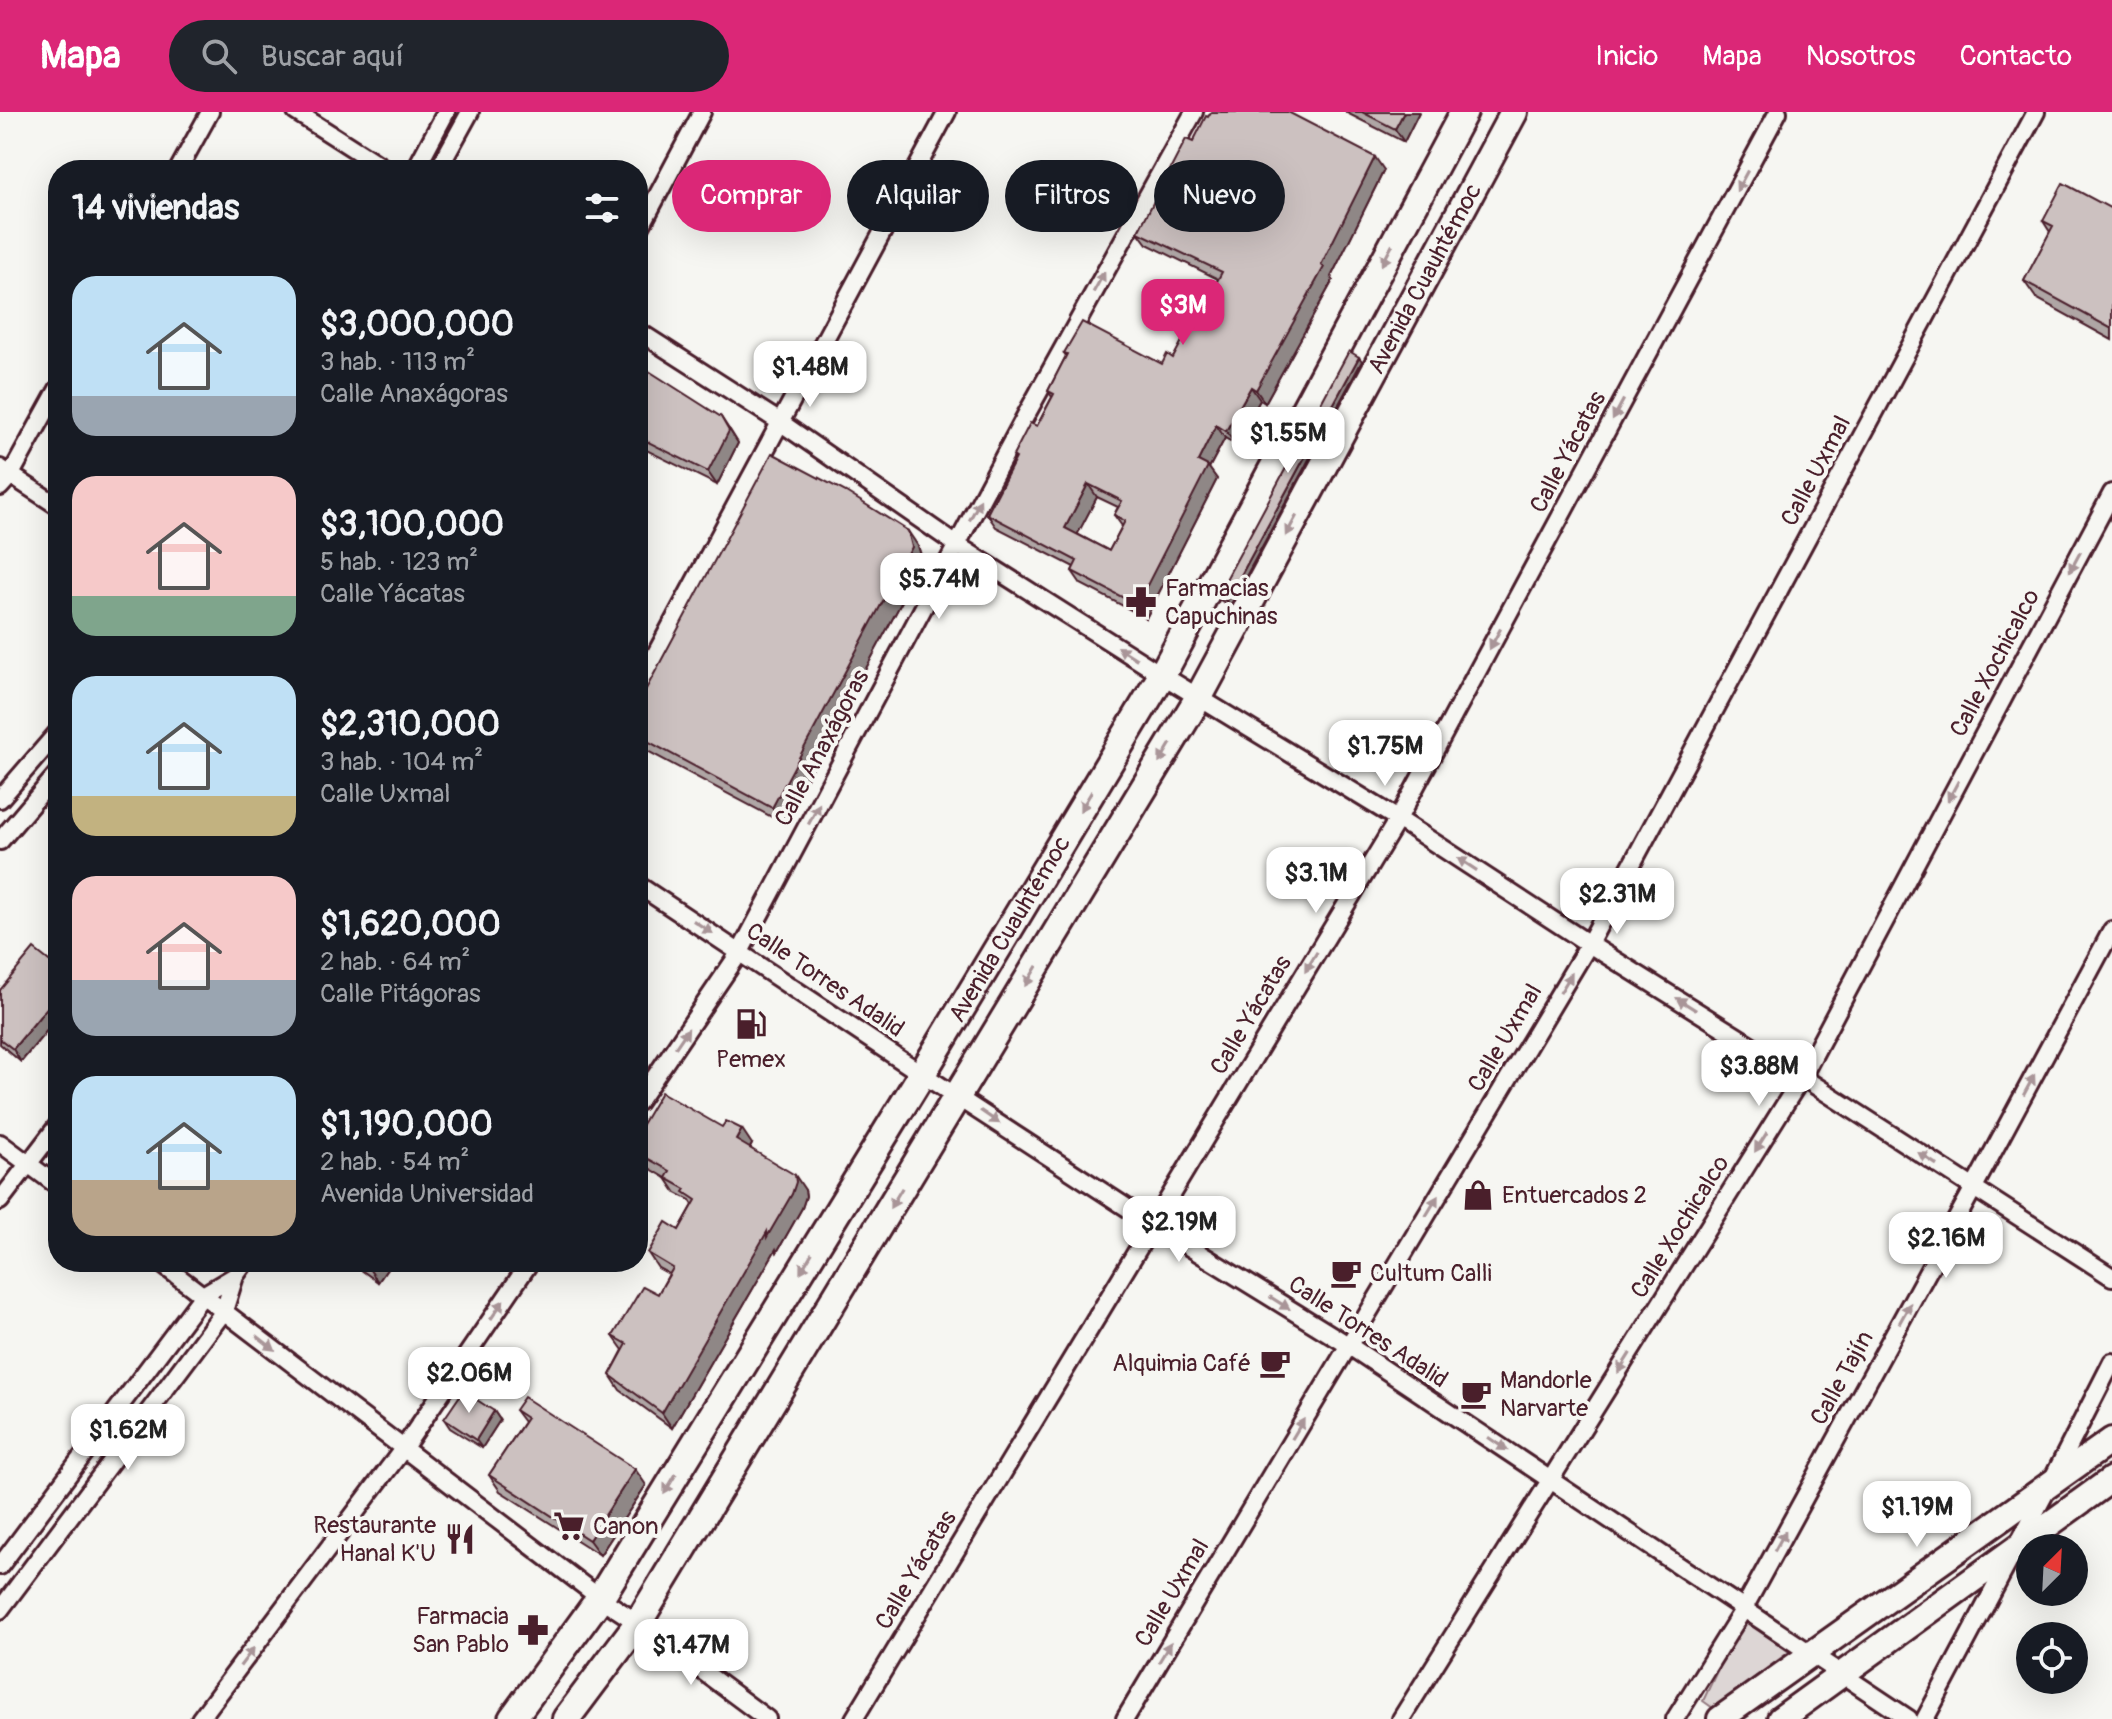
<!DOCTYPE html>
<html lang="es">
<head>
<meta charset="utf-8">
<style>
  :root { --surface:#171b24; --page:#20242c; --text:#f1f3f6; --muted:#9ea1a6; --accent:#db2777 }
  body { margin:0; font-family:Pangolin,sans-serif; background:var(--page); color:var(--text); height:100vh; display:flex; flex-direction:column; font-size:30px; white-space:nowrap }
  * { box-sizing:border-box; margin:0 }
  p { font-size:26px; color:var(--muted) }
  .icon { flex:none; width:44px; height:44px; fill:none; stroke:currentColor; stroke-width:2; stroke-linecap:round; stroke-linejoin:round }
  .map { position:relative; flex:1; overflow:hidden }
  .details { position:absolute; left:48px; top:48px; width:600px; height:1112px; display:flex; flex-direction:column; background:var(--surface); border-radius:32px; box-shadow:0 8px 32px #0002 }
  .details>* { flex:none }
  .guide { position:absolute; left:672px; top:48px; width:760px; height:72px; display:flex; gap:16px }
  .needle { width:52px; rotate:24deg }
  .tools { position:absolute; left:2016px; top:1422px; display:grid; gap:16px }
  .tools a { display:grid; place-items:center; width:72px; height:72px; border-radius:50%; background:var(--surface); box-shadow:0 8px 32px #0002; font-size:40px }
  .price { position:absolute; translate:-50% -68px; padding:0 18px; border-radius:16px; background:#fff; color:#222; font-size:26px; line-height:52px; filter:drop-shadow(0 2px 4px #0008) }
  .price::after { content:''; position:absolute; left:50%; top:48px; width:24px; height:18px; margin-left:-12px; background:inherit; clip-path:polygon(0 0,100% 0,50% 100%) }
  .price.active { background:var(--accent); color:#fff }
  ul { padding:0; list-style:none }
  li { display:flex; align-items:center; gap:24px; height:200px; padding:0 24px }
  li span { display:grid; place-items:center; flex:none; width:224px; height:160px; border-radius:24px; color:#555 }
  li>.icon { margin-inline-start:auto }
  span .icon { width:96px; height:96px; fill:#fffc; stroke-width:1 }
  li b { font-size:34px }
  h2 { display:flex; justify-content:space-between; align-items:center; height:96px; padding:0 24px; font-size:34px }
  .chip { padding:0 28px; border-radius:36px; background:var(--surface); box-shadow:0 8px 32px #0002; font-size:28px; line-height:72px }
  .chip.active { background:var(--accent); color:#fff }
  header { display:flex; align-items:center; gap:48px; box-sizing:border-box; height:112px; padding:0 40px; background:var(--accent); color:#fff }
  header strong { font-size:38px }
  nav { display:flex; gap:44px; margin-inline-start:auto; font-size:28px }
  .search { width:560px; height:72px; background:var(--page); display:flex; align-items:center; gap:20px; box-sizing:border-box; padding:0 28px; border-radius:44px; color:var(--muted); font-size:30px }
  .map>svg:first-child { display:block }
  .green { fill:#ddd6d5; stroke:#947a80; stroke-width:2 }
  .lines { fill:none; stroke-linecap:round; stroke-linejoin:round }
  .street-casing { stroke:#4a1f2b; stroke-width:22 }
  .secondary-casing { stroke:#4a1f2b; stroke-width:30 }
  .primary-casing { stroke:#4a1f2b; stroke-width:32 }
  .street { stroke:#f6f6f2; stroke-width:16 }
  .secondary { stroke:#f6f6f2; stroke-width:24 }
  .primary { stroke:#f6f6f2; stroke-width:26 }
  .wall { fill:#afa6a5; stroke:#4a1f2b; stroke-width:2; fill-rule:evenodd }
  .shaded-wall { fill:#8f8786; stroke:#4a1f2b; stroke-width:2 }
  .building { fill:#ccc1c0; stroke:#4a1f2b; stroke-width:2; fill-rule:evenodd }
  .oneway { fill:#a99598 }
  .labels { text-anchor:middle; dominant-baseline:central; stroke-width:8; stroke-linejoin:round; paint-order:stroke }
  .street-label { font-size:24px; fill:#4a1f2b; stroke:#f6f6f2 }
  .poi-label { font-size:24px; fill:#4a1f2b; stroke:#f6f6f2; text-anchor:start }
</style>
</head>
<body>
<header>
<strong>Mapa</strong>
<div class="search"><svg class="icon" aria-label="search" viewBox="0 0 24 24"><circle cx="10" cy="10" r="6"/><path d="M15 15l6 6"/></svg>Buscar aquí</div>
<nav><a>Inicio</a><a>Mapa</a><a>Nosotros</a><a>Contacto</a></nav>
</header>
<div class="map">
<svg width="2112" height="1607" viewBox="0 0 2112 1607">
  <rect width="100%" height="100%" fill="#f6f6f2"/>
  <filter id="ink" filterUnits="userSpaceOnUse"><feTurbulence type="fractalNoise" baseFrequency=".0125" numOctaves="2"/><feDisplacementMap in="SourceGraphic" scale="16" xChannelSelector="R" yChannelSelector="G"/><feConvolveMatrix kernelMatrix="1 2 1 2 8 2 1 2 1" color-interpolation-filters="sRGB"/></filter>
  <g filter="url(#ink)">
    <path class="green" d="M 1742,1506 L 1789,1540 L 1713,1596 L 1703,1589 Z"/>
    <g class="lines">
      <defs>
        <path id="street" d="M 296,0 L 387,58
          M 178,58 L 210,0
          M 415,58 L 446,0
          M 438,58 L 470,0
          M 638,120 L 702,0
          M 638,219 L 780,310 L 957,433 L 1162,563 L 1398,707 L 1589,832 L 1802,965 L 2112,1165
          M 0,356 L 58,394
          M 0,375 L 10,364 L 58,277
          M 638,575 L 947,0
          M 0,687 L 58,620
          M 0,729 L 58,661
          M 638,773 L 922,962 L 1152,1112 L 1348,1233 L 1909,1607
          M 638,990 L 740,840 L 1026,303 L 1194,0
          M 0,1031 L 58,1074
          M 0,1089 L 58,1013
          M 159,1150 L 600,1486 L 638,1511 L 767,1607
          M 0,1454 L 203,1183 L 235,1164
          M 0,1498 L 224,1199 L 235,1164 L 245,1150
          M 200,1607 L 403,1337 L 530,1150
          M 854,1607 L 1398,707 L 1778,0
          M 1125,1607 L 1589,832 L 2036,0
          M 1401,1607 L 1802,965 L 2112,381
          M 1675,1607 L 1743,1498 L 1973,1077 L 2112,818
          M 1925,1607 L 2050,1372 L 2112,1250"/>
        <path id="secondary" d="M 1720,1607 L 2112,1328
          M 1780,1607 L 2112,1367"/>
        <g id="primary">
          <path id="s1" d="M 512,1607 L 600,1486 L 922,962 L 1162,563 L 1464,0"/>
          <path id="s2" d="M 566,1607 L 638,1511 L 1199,585 L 1514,0"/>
        </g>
      </defs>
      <use href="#street" class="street-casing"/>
      <use href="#secondary" class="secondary-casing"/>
      <use href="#primary" class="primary-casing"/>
      <use href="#street" class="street"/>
      <use href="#secondary" class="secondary"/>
      <use href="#primary" class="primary"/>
    </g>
    <path class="wall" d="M 1345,0 L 1419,0 L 1404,30 Z
      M 1208,5 L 1384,58 L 1331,165 L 1333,168 L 1265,291 L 1260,288 L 1235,332 L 1225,326 L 1209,356 L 1217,367 L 1146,506 L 1081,472 L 1072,459 L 1074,455 L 996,415 L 987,402 L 1015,348 L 1013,344 L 1037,314 L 1052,285 L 1048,279 L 1066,244 L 1064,241 L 1162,252 L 1173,246 L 1207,188 L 1218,167 L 1147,132 L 1138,120 ZM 1097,385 L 1118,395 L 1114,403 L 1122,414 L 1109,439 L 1077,422 Z
      M 2112,97 L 2112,228 L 2036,186 L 2024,169 L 2050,120 L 2043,109 Z
      M 1362,249 L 1230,494 L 1220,488 L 1217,484 Z
      M 638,252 L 730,318 L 738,331 L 717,373 L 638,334 Z
      M 918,434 L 923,450 L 783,711 L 638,634 L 638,592 Z
      M 58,856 L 58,905 L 21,950 L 0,932 L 0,878 Z
      M 638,1019 L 752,1032 L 750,1036 L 805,1078 L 806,1084 L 802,1096 L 777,1140 L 776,1137 L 672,1316 L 620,1278 L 610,1263 L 623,1238 L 613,1224 L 658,1182 L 669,1162 L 658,1156 L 648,1141 L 679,1118 L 693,1093 L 690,1088 L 676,1081 L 666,1066 L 639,1050 Z
      M 350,1150 L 392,1150 L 378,1170 Z
      M 515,1298 L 646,1373 L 600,1443 L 500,1379 L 489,1363 L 524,1310 Z
      M 494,1299 L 500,1308 L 482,1336 L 450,1316 L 444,1307 Z"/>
    <path class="shaded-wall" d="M 1404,0 L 1419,0 L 1404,30 L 1395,17 Z
      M 1375,45 L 1384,58 L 1331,165 L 1333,168 L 1265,291 L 1256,278 Z
      M 1359,245 L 1362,249 L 1230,494 L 1227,489 Z
      M 1251,275 L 1260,288 L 1235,332 L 1226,319 Z
      M 721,305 L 738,331 L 717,373 L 708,360 Z
      M 1216,313 L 1225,326 L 1209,356 L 1217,367 L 1146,506 L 1137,493 L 1198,349 Z
      M 1088,372 L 1097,385 L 1074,429 L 1065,416 Z
      M 908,419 L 918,434 L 923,450 L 783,711 L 772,696 Z
      M 54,887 L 58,893 L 58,905 L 21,950 L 13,937 Z
      M 742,1017 L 752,1032 L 746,1043 L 736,1028 Z
      M 795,1063 L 805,1078 L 806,1084 L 802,1096 L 777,1140 L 776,1137 L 672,1316 L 662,1301 Z
      M 376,1150 L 392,1150 L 378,1170 L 370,1158 Z
      M 494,1299 L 500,1308 L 482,1336 L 476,1328 Z
      M 635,1357 L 646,1373 L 600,1443 L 589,1428 Z"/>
    <path class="building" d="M 1211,0 L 1288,0 L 1375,45 L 1321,153 L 1324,155 L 1256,278 L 1251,275 L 1226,319 L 1216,313 L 1198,349 L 1208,354 L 1137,493 L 1072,459 L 1077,449 L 987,402 L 1016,346 L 1013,344 L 1030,311 L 1037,314 L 1054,282 L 1048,279 L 1067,242 L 1064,241 L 1082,210 L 1162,252 L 1167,242 L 1173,246 L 1205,186 L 1207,188 L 1222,160 L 1138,120 L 1186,27 L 1193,30 L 1206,4 L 1208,5 ZM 1088,372 L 1122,389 L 1114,403 L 1125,409 L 1109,439 L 1065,416 Z
      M 1362,0 L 1404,0 L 1395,17 Z
      M 2063,71 L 2112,97 L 2112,217 L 2024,169 L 2053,114 L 2043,109 Z
      M 1349,239 L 1359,245 L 1227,489 L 1217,484 Z
      M 638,252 L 721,305 L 729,319 L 708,360 L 638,325 Z
      M 772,341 L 846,380 L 908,419 L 912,435 L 772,696 L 638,624 L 638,592 Z
      M 34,837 L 58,856 L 58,890 L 54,887 L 13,937 L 0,927 L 0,878 Z
      M 661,980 L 722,1015 L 726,1009 L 742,1017 L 736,1028 L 795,1063 L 796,1070 L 792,1082 L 767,1125 L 767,1120 L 662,1301 L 610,1263 L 627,1232 L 613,1224 L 643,1174 L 658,1182 L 673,1156 L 648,1141 L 666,1110 L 679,1118 L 696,1088 L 684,1080 L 686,1077 L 666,1066 L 670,1059 L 638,1041 L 638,1019 Z
      M 358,1150 L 376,1150 L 370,1158 Z
      M 463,1279 L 494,1299 L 476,1328 L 444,1307 Z
      M 524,1285 L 635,1357 L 589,1428 L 489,1363 L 527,1306 L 515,1298 Z"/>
    <defs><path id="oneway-solid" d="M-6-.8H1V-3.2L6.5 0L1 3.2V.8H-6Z" transform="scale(2)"/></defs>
    <g class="oneway">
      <use href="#oneway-solid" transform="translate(1742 69) rotate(118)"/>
      <use href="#oneway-solid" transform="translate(1387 143) rotate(118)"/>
      <use href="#oneway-solid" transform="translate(1099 170) rotate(-61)"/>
      <use href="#oneway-solid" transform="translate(1618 298) rotate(118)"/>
      <use href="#oneway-solid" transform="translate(975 398) rotate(-62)"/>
      <use href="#oneway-solid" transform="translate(1291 414) rotate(118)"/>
      <use href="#oneway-solid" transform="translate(2075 450) rotate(118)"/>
      <use href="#oneway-solid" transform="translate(1495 527) rotate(118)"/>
      <use href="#oneway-solid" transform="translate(1127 541) rotate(-148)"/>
      <use href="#oneway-solid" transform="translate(1165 641) rotate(121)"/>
      <use href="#oneway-solid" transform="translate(1953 679) rotate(118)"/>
      <use href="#oneway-solid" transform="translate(1086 689) rotate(121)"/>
      <use href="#oneway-solid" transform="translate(814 702) rotate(-62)"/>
      <use href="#oneway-solid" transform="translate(1467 752) rotate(-147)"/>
      <use href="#oneway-solid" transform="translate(703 815) rotate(33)"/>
      <use href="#oneway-solid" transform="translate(1311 850) rotate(121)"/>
      <use href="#oneway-solid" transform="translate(1031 864) rotate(121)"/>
      <use href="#oneway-solid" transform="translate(1566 871) rotate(-59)"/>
      <use href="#oneway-solid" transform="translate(1686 892) rotate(-148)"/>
      <use href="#oneway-solid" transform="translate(682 926) rotate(-56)"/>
      <use href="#oneway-solid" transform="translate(2029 973) rotate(-62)"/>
      <use href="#oneway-solid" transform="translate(990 1005) rotate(34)"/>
      <use href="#oneway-solid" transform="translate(1761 1030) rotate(122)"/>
      <use href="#oneway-solid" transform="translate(1928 1047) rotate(-147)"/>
      <use href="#oneway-solid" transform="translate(896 1086) rotate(121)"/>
      <use href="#oneway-solid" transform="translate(1432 1094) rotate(-59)"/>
      <use href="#oneway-solid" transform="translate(806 1151) rotate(121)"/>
      <use href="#oneway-solid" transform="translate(1280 1191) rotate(32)"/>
      <use href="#oneway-solid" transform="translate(497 1198) rotate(-56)"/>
      <use href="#oneway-solid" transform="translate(1905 1201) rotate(-61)"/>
      <use href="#oneway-solid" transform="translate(266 1231) rotate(38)"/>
      <use href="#oneway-solid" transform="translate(1624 1251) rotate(122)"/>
      <use href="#oneway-solid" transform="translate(1298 1317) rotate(-59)"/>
      <use href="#oneway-solid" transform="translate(1498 1332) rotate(34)"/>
      <use href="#oneway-solid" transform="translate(670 1372) rotate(121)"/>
      <use href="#oneway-solid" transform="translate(1780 1429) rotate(-61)"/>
      <use href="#oneway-solid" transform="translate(1165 1540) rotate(-59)"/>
      <use href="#oneway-solid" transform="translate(247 1545) rotate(-53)"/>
    </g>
  </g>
  <defs>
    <symbol id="pharmacy-bare" viewBox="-9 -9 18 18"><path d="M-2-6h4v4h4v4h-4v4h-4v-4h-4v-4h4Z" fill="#4a1f2b" stroke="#f6f6f2" stroke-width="2.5" paint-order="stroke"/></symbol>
    <symbol id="fuel-bare" viewBox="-9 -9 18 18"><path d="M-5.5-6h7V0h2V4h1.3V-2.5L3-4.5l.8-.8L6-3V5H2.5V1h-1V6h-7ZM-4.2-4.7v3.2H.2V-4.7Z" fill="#4a1f2b" stroke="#f6f6f2" stroke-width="2.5" paint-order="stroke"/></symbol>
    <symbol id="shop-bare" viewBox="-9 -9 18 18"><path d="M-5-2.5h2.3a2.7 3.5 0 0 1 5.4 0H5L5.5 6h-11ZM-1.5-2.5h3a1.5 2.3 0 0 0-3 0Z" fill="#4a1f2b" stroke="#f6f6f2" stroke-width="2.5" paint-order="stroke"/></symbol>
    <symbol id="cafe-bare" viewBox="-9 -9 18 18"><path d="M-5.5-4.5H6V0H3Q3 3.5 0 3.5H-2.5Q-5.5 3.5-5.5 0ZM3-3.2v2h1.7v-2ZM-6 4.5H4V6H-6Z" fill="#4a1f2b" stroke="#f6f6f2" stroke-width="2.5" paint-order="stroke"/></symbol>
    <symbol id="supermarket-bare" viewBox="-9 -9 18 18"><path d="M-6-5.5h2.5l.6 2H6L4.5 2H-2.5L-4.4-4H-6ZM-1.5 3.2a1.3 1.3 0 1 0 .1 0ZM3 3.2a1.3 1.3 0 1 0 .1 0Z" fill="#4a1f2b" stroke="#f6f6f2" stroke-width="2.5" paint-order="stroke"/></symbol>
    <symbol id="restaurant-bare" viewBox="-9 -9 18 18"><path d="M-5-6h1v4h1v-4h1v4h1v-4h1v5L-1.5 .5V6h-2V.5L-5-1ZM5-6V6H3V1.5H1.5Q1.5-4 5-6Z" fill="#4a1f2b" stroke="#f6f6f2" stroke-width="2.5" paint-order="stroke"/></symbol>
  </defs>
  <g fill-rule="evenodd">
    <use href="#pharmacy-bare" x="1119" y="468" width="44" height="44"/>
    <use href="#fuel-bare" x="729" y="890" width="44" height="44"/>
    <use href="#shop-bare" x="1456" y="1061" width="44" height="44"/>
    <use href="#cafe-bare" x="1324" y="1139" width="44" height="44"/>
    <use href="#cafe-bare" x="1253" y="1229" width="44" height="44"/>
    <use href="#cafe-bare" x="1454" y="1260" width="44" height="44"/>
    <use href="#supermarket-bare" x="547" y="1392" width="44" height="44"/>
    <use href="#restaurant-bare" x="438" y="1405" width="44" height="44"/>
    <use href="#pharmacy-bare" x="511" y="1496" width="44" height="44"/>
  </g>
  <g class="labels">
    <g class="street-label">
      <text stroke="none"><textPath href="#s2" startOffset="1678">Avenida Cuauhtémoc</textPath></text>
      <text transform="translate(1568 340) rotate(-62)">Calle Yácatas</text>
      <text transform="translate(1816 359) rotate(-62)">Calle Uxmal</text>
      <text transform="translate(1995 551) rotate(-62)">Calle Xochicalco</text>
      <text transform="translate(822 636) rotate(-62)">Calle Anaxágoras</text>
      <text stroke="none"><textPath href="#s1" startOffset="934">Avenida Cuauhtémoc</textPath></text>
      <text transform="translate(825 868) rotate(34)">Calle Torres Adalid</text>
      <text transform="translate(1251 903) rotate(-59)">Calle Yácatas</text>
      <text transform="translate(1505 926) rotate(-59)">Calle Uxmal</text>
      <text transform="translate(1680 1115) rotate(-58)">Calle Xochicalco</text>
      <text transform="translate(1368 1220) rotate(33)">Calle Torres Adalid</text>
      <text transform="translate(1842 1266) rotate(-61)">Calle Tajín</text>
      <text transform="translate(916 1458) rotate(-59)">Calle Yácatas</text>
      <text transform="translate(1172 1481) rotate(-59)">Calle Uxmal</text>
    </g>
    <g class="poi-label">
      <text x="1165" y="476">Farmacias<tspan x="1165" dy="28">Capuchinas</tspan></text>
      <text x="751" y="947" text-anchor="middle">Pemex</text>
      <text x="1502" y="1083">Entuercados 2</text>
      <text x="1370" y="1161">Cultum Calli</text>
      <text x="1251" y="1251" text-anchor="end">Alquimia Café</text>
      <text x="1500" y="1268">Mandorle<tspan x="1500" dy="28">Narvarte</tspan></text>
      <text x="436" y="1413" text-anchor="end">Restaurante<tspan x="436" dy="28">Hanal K'U</tspan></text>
      <text x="593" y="1414">Canon</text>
      <text x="509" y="1504" text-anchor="end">Farmacia<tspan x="509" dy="28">San Pablo</tspan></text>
    </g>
  </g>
</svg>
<div class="tools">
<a><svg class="needle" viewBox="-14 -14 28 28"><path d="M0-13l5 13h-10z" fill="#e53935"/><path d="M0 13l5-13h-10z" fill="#9ea1a6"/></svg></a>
<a><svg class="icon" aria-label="locate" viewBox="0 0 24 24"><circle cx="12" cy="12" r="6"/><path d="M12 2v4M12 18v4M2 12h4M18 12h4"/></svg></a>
</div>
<b class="price active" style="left:1183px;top:235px">$3M</b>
<b class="price" style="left:810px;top:297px">$1.48M</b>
<b class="price" style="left:1288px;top:363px">$1.55M</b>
<b class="price" style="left:939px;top:509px">$5.74M</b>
<b class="price" style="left:1385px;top:676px">$1.75M</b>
<b class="price" style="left:1316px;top:803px">$3.1M</b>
<b class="price" style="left:1617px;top:824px">$2.31M</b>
<b class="price" style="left:1759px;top:996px">$3.88M</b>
<b class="price" style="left:1179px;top:1152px">$2.19M</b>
<b class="price" style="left:1946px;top:1168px">$2.16M</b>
<b class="price" style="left:469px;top:1303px">$2.06M</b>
<b class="price" style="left:128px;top:1360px">$1.62M</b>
<b class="price" style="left:1917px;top:1437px">$1.19M</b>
<b class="price" style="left:691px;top:1575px">$1.47M</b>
<div class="guide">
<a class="chip active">Comprar</a>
<a class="chip">Alquilar</a>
<a class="chip">Filtros</a>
<a class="chip">Nuevo</a>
</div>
<section class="details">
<h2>14 viviendas<svg class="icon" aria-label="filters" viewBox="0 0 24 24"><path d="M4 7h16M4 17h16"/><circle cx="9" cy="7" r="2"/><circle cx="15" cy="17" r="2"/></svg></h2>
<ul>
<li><span style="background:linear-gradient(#bfe0f5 75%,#9aa5b1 0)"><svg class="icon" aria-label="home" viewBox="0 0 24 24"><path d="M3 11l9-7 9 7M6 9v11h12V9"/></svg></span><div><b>$3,000,000</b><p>3 hab. · 113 m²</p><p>Calle Anaxágoras</p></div></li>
<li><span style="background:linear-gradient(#f6c9c9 75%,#7fa58c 0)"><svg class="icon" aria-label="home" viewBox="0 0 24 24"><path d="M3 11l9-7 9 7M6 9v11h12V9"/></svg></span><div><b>$3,100,000</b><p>5 hab. · 123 m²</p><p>Calle Yácatas</p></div></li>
<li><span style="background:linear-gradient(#bfe0f5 75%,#c2b280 0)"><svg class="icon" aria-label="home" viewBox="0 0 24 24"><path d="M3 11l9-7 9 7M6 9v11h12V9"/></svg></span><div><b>$2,310,000</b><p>3 hab. · 104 m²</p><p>Calle Uxmal</p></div></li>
<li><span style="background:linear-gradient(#f6c9c9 65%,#9aa5b1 0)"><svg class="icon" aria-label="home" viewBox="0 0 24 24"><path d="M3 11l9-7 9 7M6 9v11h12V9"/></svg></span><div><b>$1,620,000</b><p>2 hab. · 64 m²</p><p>Calle Pitágoras</p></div></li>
<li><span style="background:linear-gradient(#bfe0f5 65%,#b9a48a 0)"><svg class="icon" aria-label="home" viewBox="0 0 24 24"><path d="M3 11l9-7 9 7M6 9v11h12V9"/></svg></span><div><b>$1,190,000</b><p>2 hab. · 54 m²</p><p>Avenida Universidad</p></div></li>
</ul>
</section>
</div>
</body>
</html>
